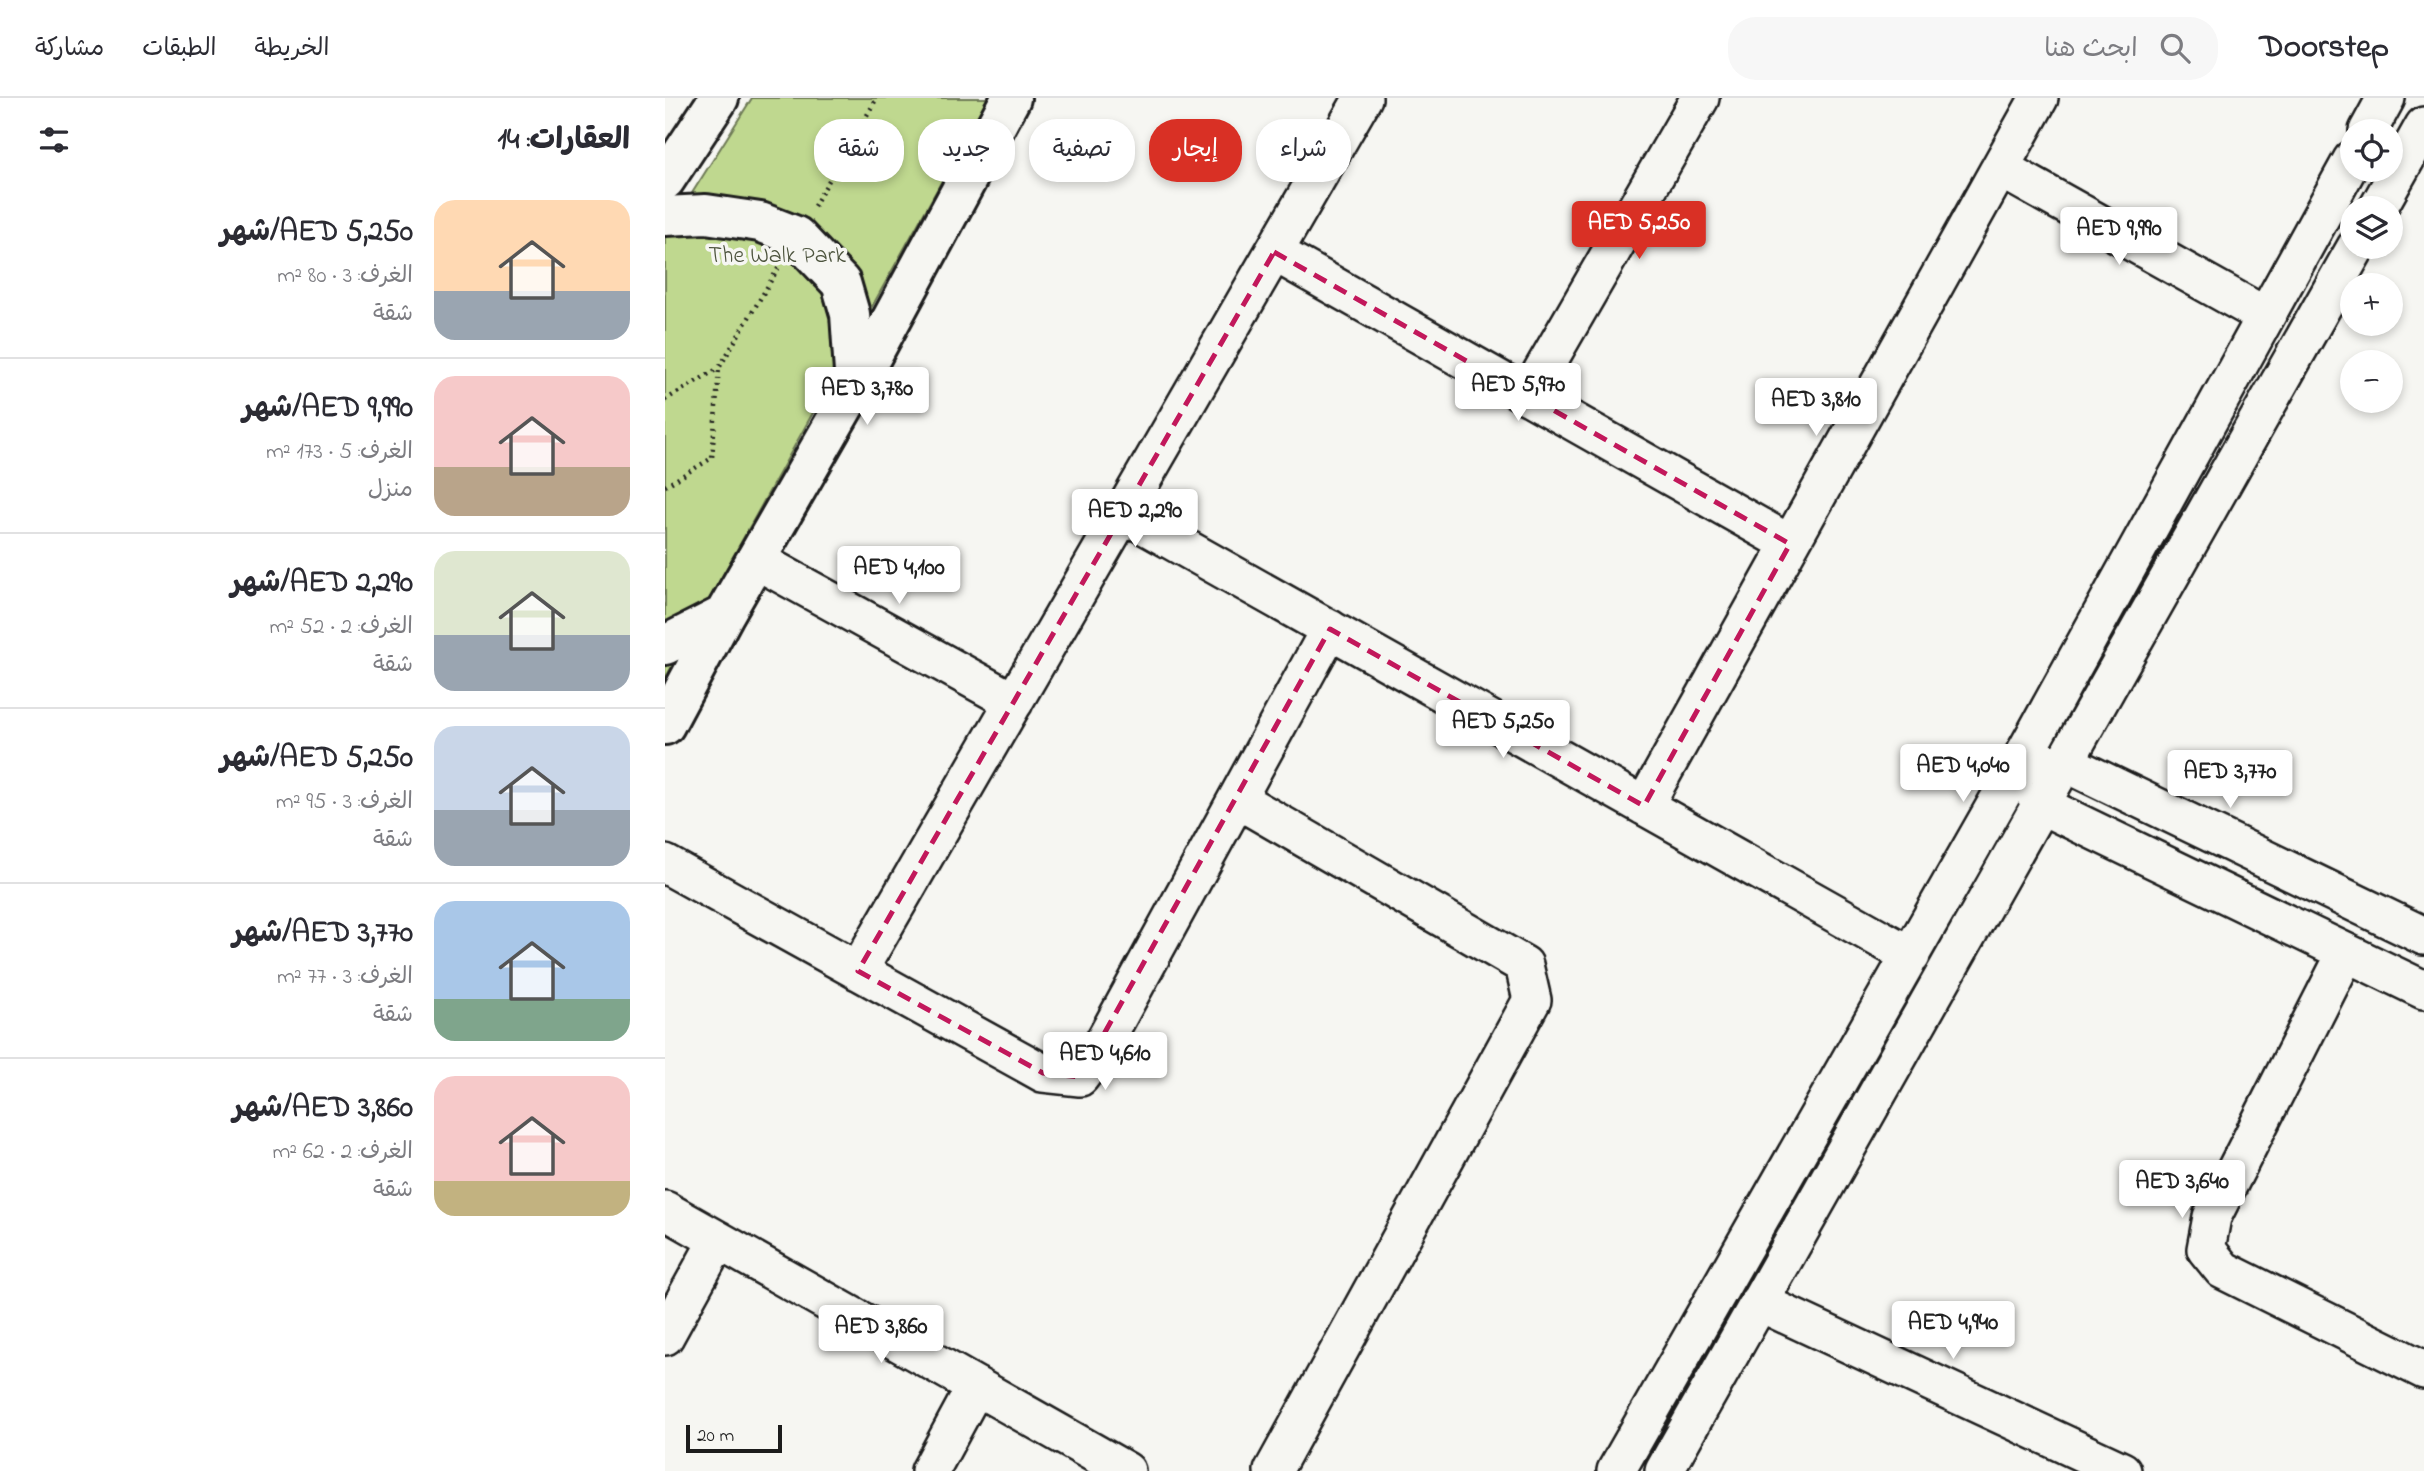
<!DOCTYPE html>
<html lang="ar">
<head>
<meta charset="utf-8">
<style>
  :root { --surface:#fff; --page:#f7f7f7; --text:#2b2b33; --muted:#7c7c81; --line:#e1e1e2; --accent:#d93025 }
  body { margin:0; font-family:"Indie Flower","Playpen Sans Arabic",sans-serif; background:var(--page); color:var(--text); direction:rtl; height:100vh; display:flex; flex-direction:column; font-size:26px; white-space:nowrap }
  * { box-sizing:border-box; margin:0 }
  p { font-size:23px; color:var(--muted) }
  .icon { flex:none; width:38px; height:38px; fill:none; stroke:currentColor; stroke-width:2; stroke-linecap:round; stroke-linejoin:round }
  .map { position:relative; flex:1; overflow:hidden; direction:ltr }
  .side { display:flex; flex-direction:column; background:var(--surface); width:665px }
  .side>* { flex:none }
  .hud { position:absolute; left:21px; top:21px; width:665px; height:63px; direction:rtl; display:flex; gap:14px }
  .buttons { position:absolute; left:1675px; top:21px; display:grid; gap:14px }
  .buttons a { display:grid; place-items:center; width:63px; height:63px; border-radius:50%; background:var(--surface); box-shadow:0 4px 10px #0003; font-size:35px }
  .scale { position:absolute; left:21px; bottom:18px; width:96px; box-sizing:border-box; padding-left:7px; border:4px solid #1c1c1c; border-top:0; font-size:19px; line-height:24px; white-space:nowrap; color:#1c1c1c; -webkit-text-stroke:5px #f6f6f2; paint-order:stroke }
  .price { position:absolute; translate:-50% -60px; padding:0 16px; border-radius:7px; background:#fff; color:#222; font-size:23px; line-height:46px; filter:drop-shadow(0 2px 4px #0008) }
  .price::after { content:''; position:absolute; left:50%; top:42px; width:21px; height:16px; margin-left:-10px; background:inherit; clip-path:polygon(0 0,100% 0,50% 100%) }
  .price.selected { background:var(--accent); color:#fff }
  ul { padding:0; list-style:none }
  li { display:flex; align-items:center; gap:21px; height:175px; padding:0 35px }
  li+li { border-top:2px solid var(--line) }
  li span { display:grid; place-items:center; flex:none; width:196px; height:140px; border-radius:21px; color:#555 }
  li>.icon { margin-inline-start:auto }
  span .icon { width:84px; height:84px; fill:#fffc; stroke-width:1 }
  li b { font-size:30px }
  h2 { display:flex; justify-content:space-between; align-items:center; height:84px; padding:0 35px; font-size:30px }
  .pill { padding:0 24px; border-radius:28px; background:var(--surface); box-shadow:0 4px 10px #0003; font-size:24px; line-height:63px }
  .pill.selected { background:var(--accent); color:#fff }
  header { display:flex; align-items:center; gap:42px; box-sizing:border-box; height:98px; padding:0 35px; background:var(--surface); border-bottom:2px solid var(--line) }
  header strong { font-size:33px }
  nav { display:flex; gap:38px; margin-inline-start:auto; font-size:24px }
  .search { width:490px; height:63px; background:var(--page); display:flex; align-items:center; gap:18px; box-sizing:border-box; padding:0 24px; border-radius:28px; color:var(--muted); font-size:26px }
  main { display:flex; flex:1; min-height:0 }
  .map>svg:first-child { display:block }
  .green { fill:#bfd88f; stroke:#6e7a56; stroke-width:2 }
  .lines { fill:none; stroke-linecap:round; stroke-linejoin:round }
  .street-casing { stroke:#1c1c1c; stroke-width:42 }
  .secondary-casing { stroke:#1c1c1c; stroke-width:44 }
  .path { stroke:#1c1c1c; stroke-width:4.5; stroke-dasharray:2 5; stroke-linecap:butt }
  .street { stroke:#f6f6f2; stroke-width:37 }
  .secondary { stroke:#f6f6f2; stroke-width:38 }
  .marked { fill:none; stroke:#c2185b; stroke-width:5; stroke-dasharray:14 9; stroke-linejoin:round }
  .labels { text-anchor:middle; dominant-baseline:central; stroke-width:7; stroke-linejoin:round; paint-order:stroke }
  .park-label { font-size:24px; fill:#4d543e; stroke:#f6f6f2 }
</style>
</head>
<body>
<header>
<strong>Doorstep</strong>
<div class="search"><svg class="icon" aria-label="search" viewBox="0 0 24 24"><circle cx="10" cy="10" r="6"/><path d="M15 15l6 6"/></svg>ابحث هنا</div>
<nav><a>الخريطة</a><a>الطبقات</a><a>مشاركة</a></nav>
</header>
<main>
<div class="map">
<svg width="1759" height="1373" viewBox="0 0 1759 1373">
  <rect width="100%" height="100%" fill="#f6f6f2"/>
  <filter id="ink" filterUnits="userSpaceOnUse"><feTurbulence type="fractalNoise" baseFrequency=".0143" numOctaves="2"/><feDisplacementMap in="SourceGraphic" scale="14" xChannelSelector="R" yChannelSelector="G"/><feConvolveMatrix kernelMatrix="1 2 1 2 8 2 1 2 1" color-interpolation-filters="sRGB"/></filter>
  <g filter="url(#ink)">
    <path class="green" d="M 87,0 L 323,0 L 0,581 L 0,138 Z"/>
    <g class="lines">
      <defs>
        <path id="street" d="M 1703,33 L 1721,0
          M 1335,70 L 1600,218
          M 1713,110 L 1759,28
          M 609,154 L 1125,446
          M 863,298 L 1035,0
          M 458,415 L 1246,858
          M 91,462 L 349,604
          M 572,701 L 859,867 L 867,902 L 608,1373
          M 979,708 L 1374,0
          M 0,766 L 378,975 L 415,979 L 433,955 L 665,531
          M 1759,838 L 1401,665 L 1354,666 L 1376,707 L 1759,892
          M 1681,855 L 1547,1119 L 1541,1151 L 1558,1172 L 1759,1272
          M 193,873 L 698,0
          M 0,1112 L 461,1373
          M 1094,1204 L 1457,1373
          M 0,1238 L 53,1142
          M 265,1373 L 311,1288
          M 951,1373 L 1354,666 L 1687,62
          M 999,1373 L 1691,149"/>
        <path id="secondary" d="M 0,82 L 54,0
          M 0,118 L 41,116 L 95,124 L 131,138 L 176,185 L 185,216 L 190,289
          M 0,547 L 59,517
          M 0,627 L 59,517 L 190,289 L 346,0"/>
      </defs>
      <use href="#street" class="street-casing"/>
      <use href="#secondary" class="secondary-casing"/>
      <path class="path" d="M 149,108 L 212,0
        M 0,302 L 54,270
        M 0,388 L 47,360 L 54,270 L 114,169"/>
      <use href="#street" class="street"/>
      <use href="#secondary" class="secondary"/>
    </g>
  </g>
  <path class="marked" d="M 609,154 L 1125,446 L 979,708 L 665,531 L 415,979 L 378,975 L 193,873 Z"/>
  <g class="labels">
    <g class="park-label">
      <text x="112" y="158">The Walk Park</text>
    </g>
  </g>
</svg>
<div class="buttons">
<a><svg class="icon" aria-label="locate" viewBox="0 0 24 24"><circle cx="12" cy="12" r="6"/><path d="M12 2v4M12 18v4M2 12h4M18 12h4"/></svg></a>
<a><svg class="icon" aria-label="layers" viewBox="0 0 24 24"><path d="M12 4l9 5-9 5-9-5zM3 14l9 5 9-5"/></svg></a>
<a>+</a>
<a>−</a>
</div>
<div class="scale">20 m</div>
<b class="price selected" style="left:974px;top:163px">AED 5,250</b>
<b class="price" style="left:1454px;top:169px">AED 9,990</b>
<b class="price" style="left:853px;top:325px">AED 5,970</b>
<b class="price" style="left:202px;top:329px">AED 3,780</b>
<b class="price" style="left:1151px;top:340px">AED 3,810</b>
<b class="price" style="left:470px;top:451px">AED 2,290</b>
<b class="price" style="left:234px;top:508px">AED 4,100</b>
<b class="price" style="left:838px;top:662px">AED 5,250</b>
<b class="price" style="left:1298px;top:706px">AED 4,040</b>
<b class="price" style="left:1565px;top:712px">AED 3,770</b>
<b class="price" style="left:440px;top:994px">AED 4,610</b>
<b class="price" style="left:1517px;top:1122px">AED 3,640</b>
<b class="price" style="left:1288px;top:1263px">AED 4,940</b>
<b class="price" style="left:216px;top:1267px">AED 3,860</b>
<div class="hud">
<a class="pill">شراء</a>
<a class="pill selected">إيجار</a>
<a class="pill">تصفية</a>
<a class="pill">جديد</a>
<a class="pill">شقة</a>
</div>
</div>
<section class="side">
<h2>العقارات: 14<svg class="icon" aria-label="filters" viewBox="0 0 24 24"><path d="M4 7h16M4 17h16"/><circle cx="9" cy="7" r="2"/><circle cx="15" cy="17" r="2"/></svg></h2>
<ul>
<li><span style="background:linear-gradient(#ffd9b3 65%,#9aa5b1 0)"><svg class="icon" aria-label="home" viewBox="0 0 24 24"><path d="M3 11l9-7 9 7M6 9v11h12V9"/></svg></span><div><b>AED 5,250/شهر</b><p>الغرف: 3 · 80 m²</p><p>شقة</p></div></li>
<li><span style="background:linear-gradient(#f6c9c9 65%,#b9a48a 0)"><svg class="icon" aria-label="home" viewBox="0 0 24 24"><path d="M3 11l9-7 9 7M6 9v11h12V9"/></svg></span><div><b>AED 9,990/شهر</b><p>الغرف: 5 · 173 m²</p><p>منزل</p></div></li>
<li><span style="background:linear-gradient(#dfe7d0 60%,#9aa5b1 0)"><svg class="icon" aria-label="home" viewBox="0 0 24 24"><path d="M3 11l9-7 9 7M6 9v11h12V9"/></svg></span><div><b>AED 2,290/شهر</b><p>الغرف: 2 · 52 m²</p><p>شقة</p></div></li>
<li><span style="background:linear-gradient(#c9d6e8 60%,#9aa5b1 0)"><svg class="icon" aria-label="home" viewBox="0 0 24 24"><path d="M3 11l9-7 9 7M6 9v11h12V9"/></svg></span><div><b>AED 5,250/شهر</b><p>الغرف: 3 · 95 m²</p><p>شقة</p></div></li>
<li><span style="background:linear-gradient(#a9c7e8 70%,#7fa58c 0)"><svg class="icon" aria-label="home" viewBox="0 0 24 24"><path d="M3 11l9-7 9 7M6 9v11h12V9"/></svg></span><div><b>AED 3,770/شهر</b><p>الغرف: 3 · 77 m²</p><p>شقة</p></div></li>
<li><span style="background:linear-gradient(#f6c9c9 75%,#c2b280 0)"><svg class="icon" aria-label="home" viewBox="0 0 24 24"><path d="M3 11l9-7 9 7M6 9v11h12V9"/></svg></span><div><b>AED 3,860/شهر</b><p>الغرف: 2 · 62 m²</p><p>شقة</p></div></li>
</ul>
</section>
</main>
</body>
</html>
